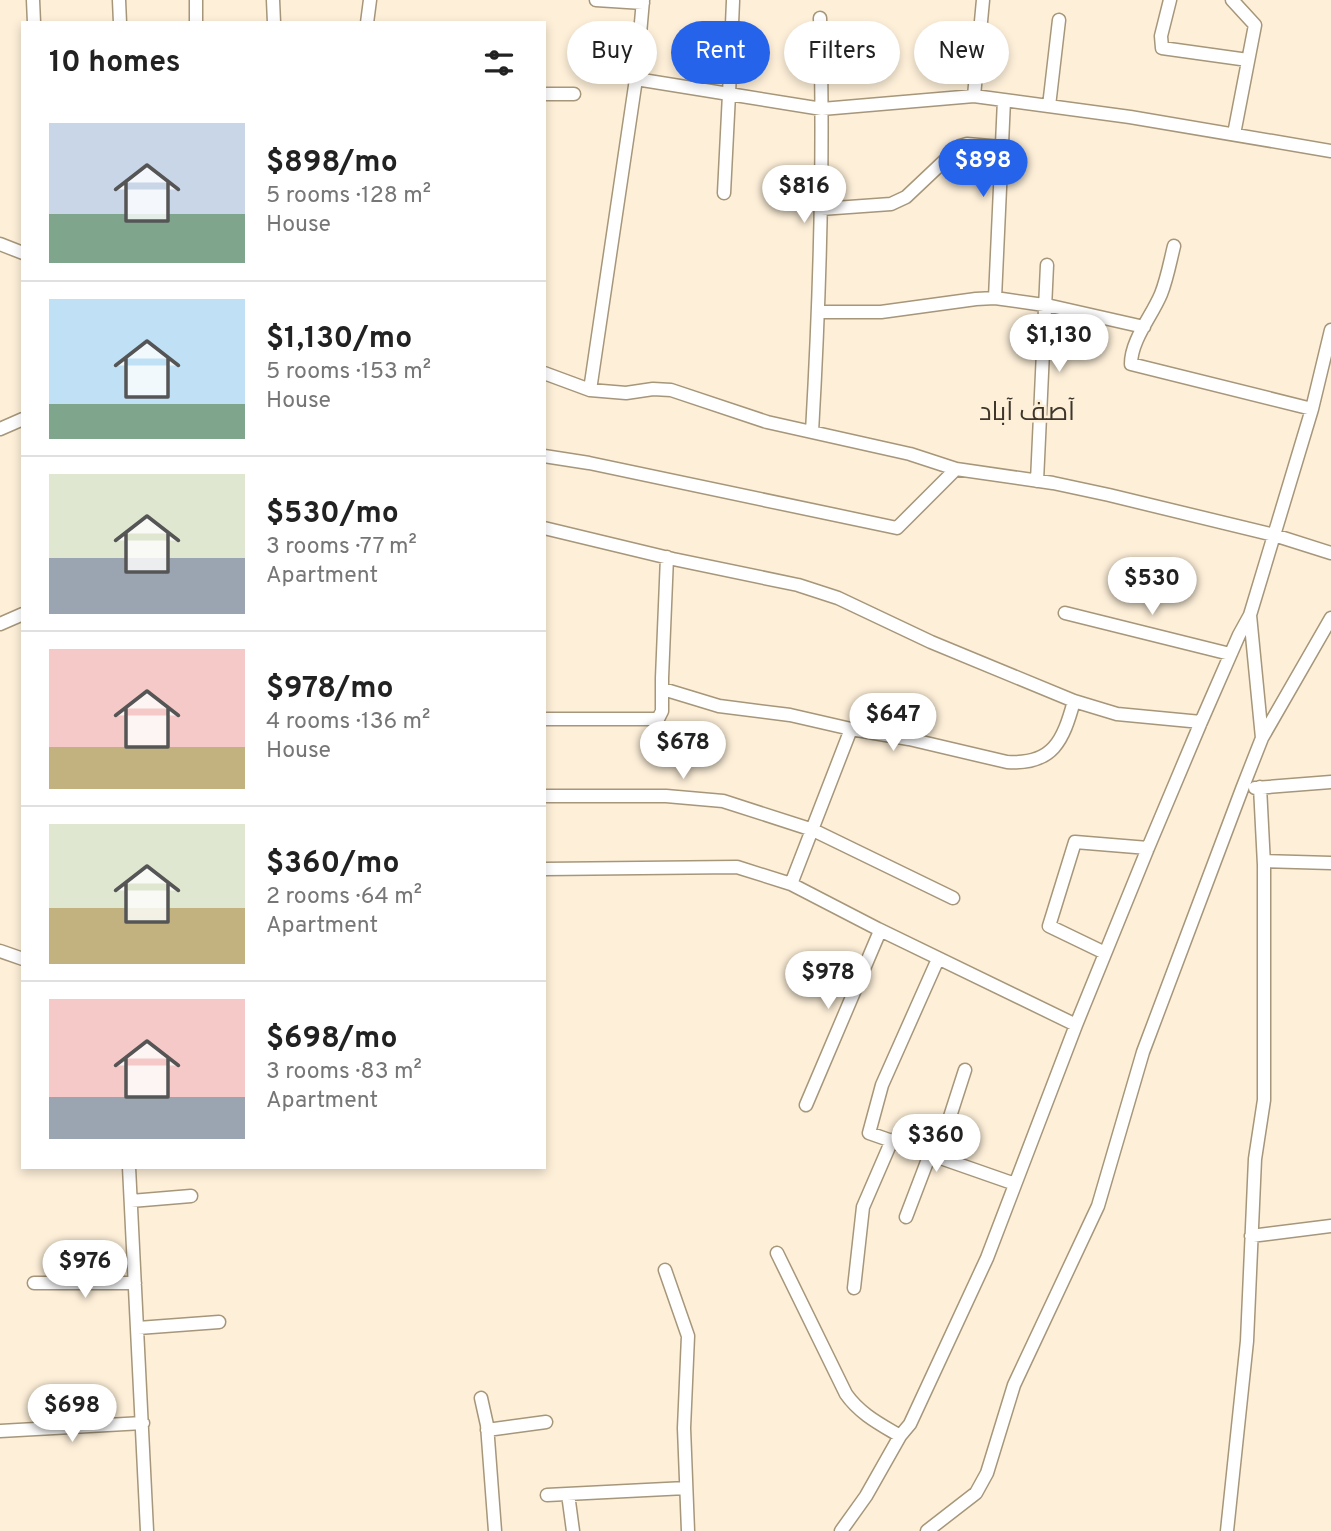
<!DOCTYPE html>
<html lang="en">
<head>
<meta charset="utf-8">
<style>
  :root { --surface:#fff; --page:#f6f6f6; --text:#222; --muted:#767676; --line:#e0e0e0; --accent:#2563eb }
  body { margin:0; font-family:Overpass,Cairo,sans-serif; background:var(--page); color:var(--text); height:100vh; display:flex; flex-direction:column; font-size:26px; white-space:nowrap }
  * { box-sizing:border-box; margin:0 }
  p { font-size:23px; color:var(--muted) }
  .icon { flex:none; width:38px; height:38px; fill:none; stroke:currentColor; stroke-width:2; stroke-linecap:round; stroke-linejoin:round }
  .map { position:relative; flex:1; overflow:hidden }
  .side { position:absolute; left:21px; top:21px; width:525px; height:1148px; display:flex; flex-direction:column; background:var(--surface); border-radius:0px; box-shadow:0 4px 10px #0003 }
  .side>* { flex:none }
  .hud { position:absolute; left:567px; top:21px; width:658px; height:63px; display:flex; gap:14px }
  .price { position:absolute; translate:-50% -60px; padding:0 16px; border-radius:24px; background:#fff; color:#222; font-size:23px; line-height:46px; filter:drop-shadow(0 2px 4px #0008) }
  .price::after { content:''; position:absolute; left:50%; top:42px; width:21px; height:16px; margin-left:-10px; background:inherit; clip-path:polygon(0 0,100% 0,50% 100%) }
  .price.current { background:var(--accent); color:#fff }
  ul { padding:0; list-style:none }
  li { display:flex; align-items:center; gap:21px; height:175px; padding:0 28px }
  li+li { border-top:2px solid var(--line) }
  li span { display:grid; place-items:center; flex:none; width:196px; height:140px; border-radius:0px; color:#555 }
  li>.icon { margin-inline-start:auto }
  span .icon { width:84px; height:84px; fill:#fffc; stroke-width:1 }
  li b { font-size:30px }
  h2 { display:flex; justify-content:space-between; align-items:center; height:84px; padding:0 28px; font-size:30px }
  .chip { padding:0 24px; border-radius:32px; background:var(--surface); box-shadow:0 4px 10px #0003; font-size:24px; line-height:63px }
  .chip.current { background:var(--accent); color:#fff }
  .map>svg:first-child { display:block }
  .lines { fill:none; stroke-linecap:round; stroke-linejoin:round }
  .street-casing { stroke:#a6967a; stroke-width:15 }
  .street { stroke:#fff; stroke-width:12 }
  .labels { text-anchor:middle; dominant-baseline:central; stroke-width:5; stroke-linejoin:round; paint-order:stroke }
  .quarter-label { font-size:26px; fill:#3d362b; stroke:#fdefd8 }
</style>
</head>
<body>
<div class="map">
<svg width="1331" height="1531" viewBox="0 0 1331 1531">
  <rect width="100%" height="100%" fill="#fdefd8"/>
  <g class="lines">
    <defs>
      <path id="street" d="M 33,0 L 34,23
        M 119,0 L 120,23
        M 273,0 L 274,23
        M 596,0 L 643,3
        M 643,0 L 636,79 L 729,94 L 724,193
        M 1170,0 L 1161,36 L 1162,48 L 1248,60
        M 1232,0 L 1255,25 L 1234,134
        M 733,1 L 729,94 L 822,109 L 974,96 L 1130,117 L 1331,151
        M 196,23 L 196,0
        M 367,23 L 370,0
        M 544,94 L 574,94
        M 974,96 L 983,0
        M 1049,106 L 1059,20
        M 821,209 L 891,204 L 906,197 L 960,146 L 967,144 L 1002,147
        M 0,244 L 23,253
        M 1174,246 C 1170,262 1167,279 1161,294 C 1152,316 1131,340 1131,364 L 1312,409
        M 995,298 L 1004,100
        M 819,312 L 881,312 L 976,299 L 995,298 L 1051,306 L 1144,327
        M 544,373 L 590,390 L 626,393 L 653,389 L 671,390 L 767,422 L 910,454 L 956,469 L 1053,483 L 1109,495 L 1274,535 L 1331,553
        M 590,390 L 636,79
        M 0,429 L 23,419
        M 812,432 C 820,294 824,156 820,18
        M 544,456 L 589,463 L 897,528 L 956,469
        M 1037,481 L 1047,265
        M 544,528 L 673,559 L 798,585 L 838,598 L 931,642 L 1074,701 L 1117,714 L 1201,722
        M 1065,613 L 1230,654
        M 0,624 L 23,614
        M 663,689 L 719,706 L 790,715 L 851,729 L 909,739 L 1007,762 C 1053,765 1063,741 1074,701
        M 544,719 L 658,719 L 662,711 L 662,678 L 667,557
        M 1262,738 L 1250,615 L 1312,409 L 1331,330
        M 1255,788 L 1331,782
        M 544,796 L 666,796 L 723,801 L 813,830 L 953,898
        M 1264,861 L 1331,863
        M 544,869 L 737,867 L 791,884 L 878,929 L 1076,1025
        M 791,884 L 851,729
        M 0,951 L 23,959
        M 1105,953 L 1049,926 L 1075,842 L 1148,848
        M 938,959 L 882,1085 L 869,1133 L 1015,1184
        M 806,1105 L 880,931
        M 937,1157 L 965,1070
        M 129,1167 L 147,1531
        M 131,1201 L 191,1196
        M 906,1217 L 930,1154
        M 1251,1236 L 1331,1226
        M 777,1253 L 846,1394 C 860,1414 880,1424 900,1436
        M 665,1270 L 688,1336 L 684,1428 L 688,1531
        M 34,1283 L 135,1283
        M 854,1288 L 863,1207 L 892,1140
        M 138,1328 L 219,1322
        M 481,1398 L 487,1425 L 495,1531
        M 487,1430 L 546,1422
        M 0,1431 L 143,1423
        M 568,1494 L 573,1531
        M 547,1495 L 686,1488
        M 841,1531 L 866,1496 L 900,1436 L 910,1424 L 987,1258 L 1076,1025 L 1148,848 L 1201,722 L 1239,635 L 1250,615
        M 927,1531 L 976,1493 L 987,1473 L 1014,1385 L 1098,1206 L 1143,1052 L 1242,789 L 1262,738 L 1331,618
        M 1227,1531 L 1247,1341 L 1255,1159 L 1264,1100 L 1264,865 L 1260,787"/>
    </defs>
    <use href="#street" class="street-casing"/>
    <use href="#street" class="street"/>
  </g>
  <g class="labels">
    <g class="quarter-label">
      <text x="1027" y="413">آصف آباد</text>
    </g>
  </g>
</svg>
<b class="price current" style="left:983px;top:199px">$898</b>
<b class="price" style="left:804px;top:225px">$816</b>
<b class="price" style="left:1059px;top:374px">$1,130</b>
<b class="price" style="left:1152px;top:617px">$530</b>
<b class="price" style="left:893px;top:753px">$647</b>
<b class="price" style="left:683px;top:781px">$678</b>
<b class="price" style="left:828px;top:1011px">$978</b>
<b class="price" style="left:936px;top:1174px">$360</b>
<b class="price" style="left:85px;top:1300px">$976</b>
<b class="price" style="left:72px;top:1444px">$698</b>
<div class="hud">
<a class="chip">Buy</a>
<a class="chip current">Rent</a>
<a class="chip">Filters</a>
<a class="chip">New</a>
</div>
<section class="side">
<h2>10 homes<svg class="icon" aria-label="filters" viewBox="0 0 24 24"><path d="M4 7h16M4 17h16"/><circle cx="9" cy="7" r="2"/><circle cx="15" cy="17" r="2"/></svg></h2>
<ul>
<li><span style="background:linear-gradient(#c9d6e8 65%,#7fa58c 0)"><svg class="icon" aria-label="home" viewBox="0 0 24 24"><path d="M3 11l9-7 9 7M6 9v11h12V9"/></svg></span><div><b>$898/mo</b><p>5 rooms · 128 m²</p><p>House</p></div></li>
<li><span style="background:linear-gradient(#bfe0f5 75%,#7fa58c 0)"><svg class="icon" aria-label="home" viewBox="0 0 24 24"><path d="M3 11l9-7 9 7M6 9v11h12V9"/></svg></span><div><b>$1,130/mo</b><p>5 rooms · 153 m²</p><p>House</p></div></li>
<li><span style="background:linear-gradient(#dfe7d0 60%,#9aa5b1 0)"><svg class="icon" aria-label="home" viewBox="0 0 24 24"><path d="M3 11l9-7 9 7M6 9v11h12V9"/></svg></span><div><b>$530/mo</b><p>3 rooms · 77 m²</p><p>Apartment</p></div></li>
<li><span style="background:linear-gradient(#f6c9c9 70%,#c2b280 0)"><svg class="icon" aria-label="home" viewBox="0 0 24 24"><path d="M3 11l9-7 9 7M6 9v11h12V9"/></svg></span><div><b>$978/mo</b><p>4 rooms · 136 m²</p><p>House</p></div></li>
<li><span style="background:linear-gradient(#dfe7d0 60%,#c2b280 0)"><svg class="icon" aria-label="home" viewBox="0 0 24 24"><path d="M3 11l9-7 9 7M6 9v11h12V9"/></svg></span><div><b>$360/mo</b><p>2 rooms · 64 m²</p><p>Apartment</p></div></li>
<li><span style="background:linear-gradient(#f6c9c9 70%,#9aa5b1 0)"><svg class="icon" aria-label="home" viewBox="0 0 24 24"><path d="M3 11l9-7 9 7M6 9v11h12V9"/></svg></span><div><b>$698/mo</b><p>3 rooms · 83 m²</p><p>Apartment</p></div></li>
</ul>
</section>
</div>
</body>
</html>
